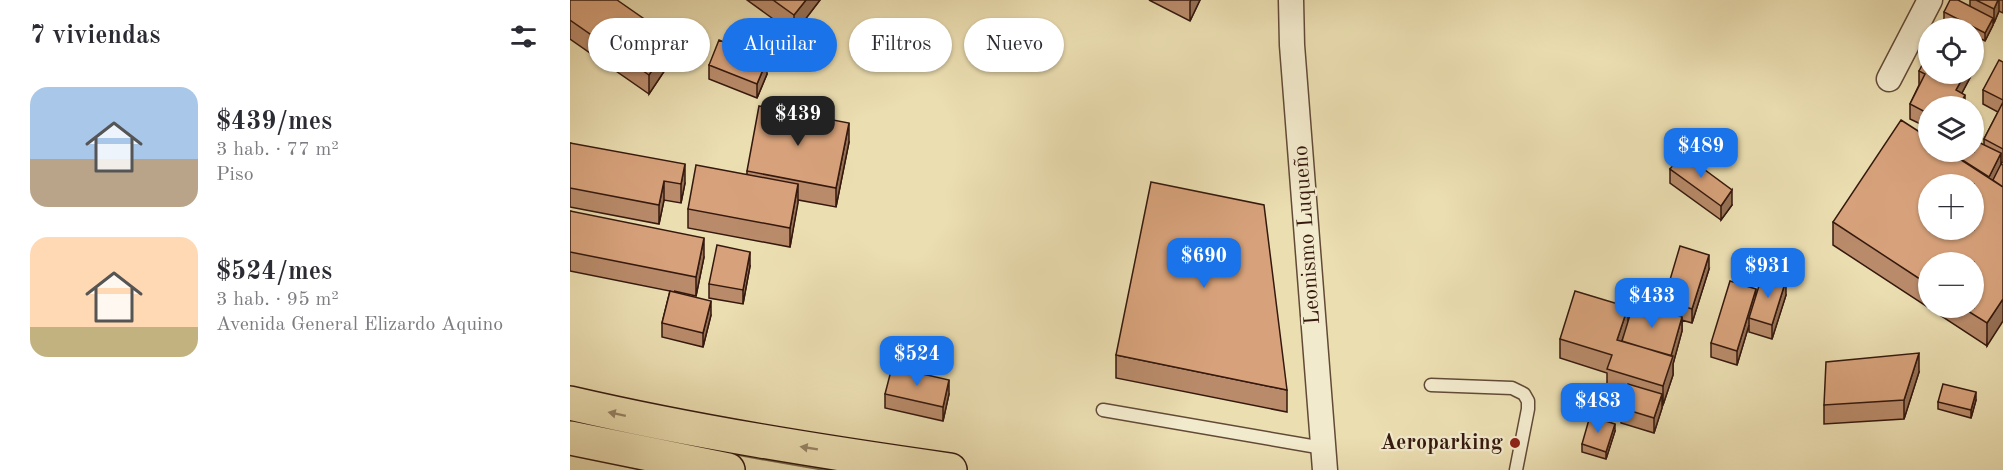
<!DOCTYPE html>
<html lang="es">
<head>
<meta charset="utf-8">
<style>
  :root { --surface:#fff; --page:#f7f7f7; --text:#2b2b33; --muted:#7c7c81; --accent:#1a73e8 }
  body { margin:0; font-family:"Old Standard TT",serif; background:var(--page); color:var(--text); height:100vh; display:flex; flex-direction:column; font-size:22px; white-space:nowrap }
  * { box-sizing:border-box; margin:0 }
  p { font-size:20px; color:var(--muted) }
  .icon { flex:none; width:33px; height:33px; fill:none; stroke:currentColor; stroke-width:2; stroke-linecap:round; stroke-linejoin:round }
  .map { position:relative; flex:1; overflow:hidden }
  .drawer { display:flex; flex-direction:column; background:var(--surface); width:570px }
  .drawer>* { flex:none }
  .banner { position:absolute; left:18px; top:18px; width:570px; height:54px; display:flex; gap:12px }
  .buttons { position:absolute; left:1348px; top:18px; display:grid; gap:12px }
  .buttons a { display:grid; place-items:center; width:66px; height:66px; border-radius:50%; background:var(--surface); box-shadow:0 2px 4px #0004; font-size:30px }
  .price { position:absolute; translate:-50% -51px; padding:0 14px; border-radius:12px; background:var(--accent); color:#fff; font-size:20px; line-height:39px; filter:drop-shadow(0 2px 3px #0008) }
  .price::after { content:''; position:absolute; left:50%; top:36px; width:18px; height:14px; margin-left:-9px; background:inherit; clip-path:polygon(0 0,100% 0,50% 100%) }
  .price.selected { background:#222; color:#fff }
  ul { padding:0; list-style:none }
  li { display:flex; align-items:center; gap:18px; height:150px; padding:0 30px }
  li span { display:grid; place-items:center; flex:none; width:168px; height:120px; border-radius:18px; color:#555 }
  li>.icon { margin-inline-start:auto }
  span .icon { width:72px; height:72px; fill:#fffc; stroke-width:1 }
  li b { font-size:26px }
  h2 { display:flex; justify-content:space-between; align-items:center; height:72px; padding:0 30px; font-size:26px }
  .tag { padding:0 21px; border-radius:27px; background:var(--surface); box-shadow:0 2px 4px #0004; font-size:21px; line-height:54px }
  .tag.selected { background:var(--accent); color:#fff }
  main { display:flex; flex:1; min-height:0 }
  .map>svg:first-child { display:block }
  .green { fill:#bac089; stroke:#786c4c; stroke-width:1.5 }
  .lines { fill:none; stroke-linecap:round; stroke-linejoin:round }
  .lane-casing { stroke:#624a37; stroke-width:15 }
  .street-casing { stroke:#624a37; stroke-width:27 }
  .primary-casing { stroke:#35190e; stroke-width:36 }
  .lane { stroke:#f2eacc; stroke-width:12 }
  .street { stroke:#f2eacc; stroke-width:24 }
  .primary { stroke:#ebdeb1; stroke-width:33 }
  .wall { fill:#b98b6a; stroke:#35190e; stroke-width:1.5; fill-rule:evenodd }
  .shaded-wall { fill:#967156; stroke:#35190e; stroke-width:1.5 }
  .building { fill:#d7a27b; stroke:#35190e; stroke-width:1.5; fill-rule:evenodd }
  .oneway { fill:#998568 }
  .poi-dot { fill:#8f2418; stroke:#f2eacc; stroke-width:2 }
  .labels { text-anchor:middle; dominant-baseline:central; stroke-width:4.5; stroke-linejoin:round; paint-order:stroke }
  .street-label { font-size:22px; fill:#35190e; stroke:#f2eacc }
  .poi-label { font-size:22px; font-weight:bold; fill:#35190e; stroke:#f2eacc; text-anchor:end }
</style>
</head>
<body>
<main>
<section class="drawer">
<h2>7 viviendas<svg class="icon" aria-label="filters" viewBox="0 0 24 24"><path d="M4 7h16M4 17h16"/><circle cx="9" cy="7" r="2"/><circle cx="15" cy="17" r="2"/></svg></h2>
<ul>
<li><span style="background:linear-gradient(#a9c7e8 60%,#b9a48a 0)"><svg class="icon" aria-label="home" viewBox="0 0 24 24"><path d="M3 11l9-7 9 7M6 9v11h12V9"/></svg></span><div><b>$439/mes</b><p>3 hab. · 77 m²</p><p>Piso</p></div></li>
<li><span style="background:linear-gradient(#ffd9b3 75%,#c2b280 0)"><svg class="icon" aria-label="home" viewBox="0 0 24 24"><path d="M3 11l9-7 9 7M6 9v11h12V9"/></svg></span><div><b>$524/mes</b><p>3 hab. · 95 m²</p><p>Avenida General Elizardo Aquino</p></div></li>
</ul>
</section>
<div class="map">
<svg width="1433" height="470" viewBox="0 0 1433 470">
  <rect width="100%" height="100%" fill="#ebdeb1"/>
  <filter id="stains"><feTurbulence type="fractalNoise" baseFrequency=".00333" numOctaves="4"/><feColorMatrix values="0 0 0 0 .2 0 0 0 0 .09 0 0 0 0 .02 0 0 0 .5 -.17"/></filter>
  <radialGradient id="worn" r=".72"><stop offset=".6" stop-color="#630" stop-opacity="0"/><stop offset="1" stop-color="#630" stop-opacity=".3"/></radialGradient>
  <path class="green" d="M 0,415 L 264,468 L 263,470 L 253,470 C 168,456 84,440 0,421 Z"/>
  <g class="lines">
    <defs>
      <path id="lane" d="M 861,385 L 942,388 L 954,394 L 958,401 L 958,409 L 946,470
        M 533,410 L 753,448"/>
      <path id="street" d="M 721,0 L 722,45 L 755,470
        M 1319,79 L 1360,0"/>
      <path id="primary" d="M 0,403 C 125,432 253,452 380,470
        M 0,438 L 158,470"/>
    </defs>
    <use href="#lane" class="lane-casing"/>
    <use href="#street" class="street-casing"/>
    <use href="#primary" class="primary-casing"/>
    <use href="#lane" class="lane"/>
    <use href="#street" class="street"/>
    <use href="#primary" class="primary"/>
  </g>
  <path class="wall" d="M 0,0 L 103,58 L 79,94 L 0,39 Z
    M 177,0 L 250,0 L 224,34 Z
    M 579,0 L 630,0 L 620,21 Z
    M 1400,0 L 1433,0 L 1433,13 L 1429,11 L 1424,23 L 1423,23 L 1423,25 L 1415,41 L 1404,35 L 1404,28 L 1391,28 L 1374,20 L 1374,12 L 1400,6 Z
    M 1433,62 L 1433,163 L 1431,162 L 1417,346 L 1263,245 L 1263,222 L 1386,156 L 1414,145 L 1414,139 L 1428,112 L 1413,104 L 1413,90 ZM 1359,262 L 1404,308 L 1359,308 Z
    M 139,65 L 197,74 L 187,98 L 139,79 Z
    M 1349,71 L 1402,74 L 1392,93 L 1395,106 L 1359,106 L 1359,128 L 1340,119 L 1340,104 L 1349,85 Z
    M 279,142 L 266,207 L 228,200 L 220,247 L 118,228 L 118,209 L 177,174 L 177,171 Z
    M 0,143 L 115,183 L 111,203 L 94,200 L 89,224 L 0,207 Z
    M 1100,169 L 1162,205 L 1151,220 L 1100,183 Z
    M 0,211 L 134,257 L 126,296 L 104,291 L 141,315 L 133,347 L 92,337 L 92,323 L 100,291 L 0,271 Z
    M 180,266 L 173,304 L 139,298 L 139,284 Z
    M 1139,269 L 1122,323 L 1112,320 L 1112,331 L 1103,364 L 1103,375 L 1093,405 L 1092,404 L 1092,408 L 1084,433 L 1051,423 L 1051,408 L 1055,394 L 1037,388 L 1037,373 L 990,358 L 990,339 L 1094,311 L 1094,300 Z
    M 1216,295 L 1202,339 L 1179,332 L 1179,325 L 1167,365 L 1141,357 L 1141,343 L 1186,296 Z
    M 546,355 L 717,390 L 717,412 L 546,378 Z
    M 1349,372 L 1334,419 L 1254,424 L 1254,405 Z
    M 315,394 L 379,394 L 373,421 L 315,408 Z
    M 1406,400 L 1401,418 L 1368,409 L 1368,402 Z
    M 1045,431 L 1036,459 L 1012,452 L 1012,444 Z"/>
  <path class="shaded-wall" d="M 236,0 L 250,0 L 224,34 L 224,15 Z
    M 621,0 L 630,0 L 620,21 L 620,2 Z
    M 1428,0 L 1429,0 L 1429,11 L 1424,23 L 1424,9 Z
    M 1423,18 L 1423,25 L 1415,41 L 1415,33 Z
    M 103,39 L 103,58 L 79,94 L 79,75 Z
    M 197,60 L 197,74 L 187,98 L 187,84 Z
    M 1395,74 L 1402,74 L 1386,104 L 1386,90 Z
    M 1395,95 L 1395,106 L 1389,106 Z
    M 279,123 L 279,142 L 266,207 L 266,188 Z
    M 1431,153 L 1431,168 L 1422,185 L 1418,179 Z
    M 115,164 L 115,183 L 111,203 L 111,184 Z
    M 94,181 L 94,200 L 89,224 L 89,205 Z
    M 228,184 L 228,203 L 220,247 L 220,228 Z
    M 1162,190 L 1162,205 L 1151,220 L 1151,206 Z
    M 134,238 L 134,257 L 126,296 L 126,277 Z
    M 180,252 L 180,266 L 173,304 L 173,290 Z
    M 1139,255 L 1139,269 L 1122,323 L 1122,309 Z
    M 1216,280 L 1216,295 L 1202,339 L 1202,325 Z
    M 1186,289 L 1186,303 L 1179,318 L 1179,325 L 1167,365 L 1167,351 Z
    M 1433,299 L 1433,321 L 1417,346 L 1417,323 Z
    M 141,301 L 141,315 L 133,347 L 133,333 Z
    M 1058,307 L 1058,326 L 1051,343 L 1047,340 Z
    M 1112,317 L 1112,331 L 1103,364 L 1103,375 L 1093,405 L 1093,386 L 1100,358 Z
    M 1349,353 L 1349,372 L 1334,419 L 1334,400 Z
    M 379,380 L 379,394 L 373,421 L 373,407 Z
    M 1406,392 L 1406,400 L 1401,418 L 1401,410 Z
    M 1092,394 L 1092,408 L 1084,433 L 1084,418 Z
    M 1045,424 L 1045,431 L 1036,459 L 1036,452 Z"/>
  <path class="building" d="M 0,0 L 47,0 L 103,39 L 79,75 L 0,20 Z
    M 203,0 L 236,0 L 224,15 Z
    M 1380,0 L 1388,0 L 1423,18 L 1415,33 L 1374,12 Z
    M 1406,0 L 1428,0 L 1424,9 Z
    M 149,40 L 197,60 L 187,84 L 139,65 Z
    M 1359,52 L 1359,74 L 1395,74 L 1386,90 L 1395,95 L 1389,106 L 1359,106 L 1359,114 L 1340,104 L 1355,74 L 1349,71 Z
    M 1429,60 L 1433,62 L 1433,100 L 1413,90 Z
    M 1433,102 L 1433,149 L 1414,139 Z
    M 189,106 L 279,123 L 266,188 L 177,171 Z
    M 1331,120 L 1359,138 L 1359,152 L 1379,152 L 1433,187 L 1433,299 L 1417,323 L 1393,308 L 1404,308 L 1404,262 L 1359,262 L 1359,285 L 1263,222 ZM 1359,184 L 1404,184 L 1404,230 L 1359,230 Z
    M 1404,140 L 1431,153 L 1419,177 L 1386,156 L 1388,152 L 1404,152 Z
    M 0,143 L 115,164 L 111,184 L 94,181 L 89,205 L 0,188 Z
    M 1112,153 L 1162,190 L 1151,206 L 1100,169 Z
    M 1431,164 L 1433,165 L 1433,187 L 1423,180 Z
    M 126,165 L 228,184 L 220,228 L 118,209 Z
    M 581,182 L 694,205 L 717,390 L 546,355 Z
    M 0,211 L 134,238 L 126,277 L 0,252 Z
    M 147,245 L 180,252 L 173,290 L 139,284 Z
    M 1110,246 L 1139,255 L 1122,309 L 1094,300 Z
    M 1193,273 L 1216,280 L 1202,325 L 1179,318 Z
    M 1160,281 L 1186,289 L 1167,351 L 1141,343 Z
    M 100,291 L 141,301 L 133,333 L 92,323 Z
    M 1005,291 L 1058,307 L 1047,340 L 1103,356 L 1093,386 L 1037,369 L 1042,355 L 990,339 Z
    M 1064,302 L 1112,317 L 1101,356 L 1052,341 Z
    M 1349,353 L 1334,400 L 1254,405 L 1256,362 Z
    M 322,367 L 379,380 L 373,407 L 315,394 Z
    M 1058,384 L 1092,394 L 1084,418 L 1051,408 Z
    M 1373,384 L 1406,392 L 1401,410 L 1368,402 Z
    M 1020,416 L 1045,424 L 1036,452 L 1012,444 Z"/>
  <defs><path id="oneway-solid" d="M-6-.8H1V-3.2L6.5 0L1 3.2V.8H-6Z" transform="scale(1.5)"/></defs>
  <g class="oneway">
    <use href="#oneway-solid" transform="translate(47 414) rotate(-168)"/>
    <use href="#oneway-solid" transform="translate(239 448) rotate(-171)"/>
  </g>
  <circle class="poi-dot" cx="945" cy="443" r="6"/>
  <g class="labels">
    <g class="street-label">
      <text transform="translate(737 235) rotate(-94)">Leonismo Luqueño</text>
    </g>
    <g class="poi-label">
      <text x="933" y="443">Aeroparking</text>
    </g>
  </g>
  <rect width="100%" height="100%" filter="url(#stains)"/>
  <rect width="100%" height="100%" fill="url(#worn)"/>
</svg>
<div class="buttons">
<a><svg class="icon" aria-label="locate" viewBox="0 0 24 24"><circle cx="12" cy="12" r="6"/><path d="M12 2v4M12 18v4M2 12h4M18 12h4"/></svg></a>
<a><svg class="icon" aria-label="layers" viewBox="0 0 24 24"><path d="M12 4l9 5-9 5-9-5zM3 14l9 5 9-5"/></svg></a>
<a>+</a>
<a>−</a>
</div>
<b class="price selected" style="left:228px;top:147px">$439</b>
<b class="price" style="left:1131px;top:179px">$489</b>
<b class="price" style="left:634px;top:289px">$690</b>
<b class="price" style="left:1198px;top:299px">$931</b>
<b class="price" style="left:1082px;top:329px">$433</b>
<b class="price" style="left:347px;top:387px">$524</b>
<b class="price" style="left:1028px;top:434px">$483</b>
<div class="banner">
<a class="tag">Comprar</a>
<a class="tag selected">Alquilar</a>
<a class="tag">Filtros</a>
<a class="tag">Nuevo</a>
</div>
</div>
</main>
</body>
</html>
